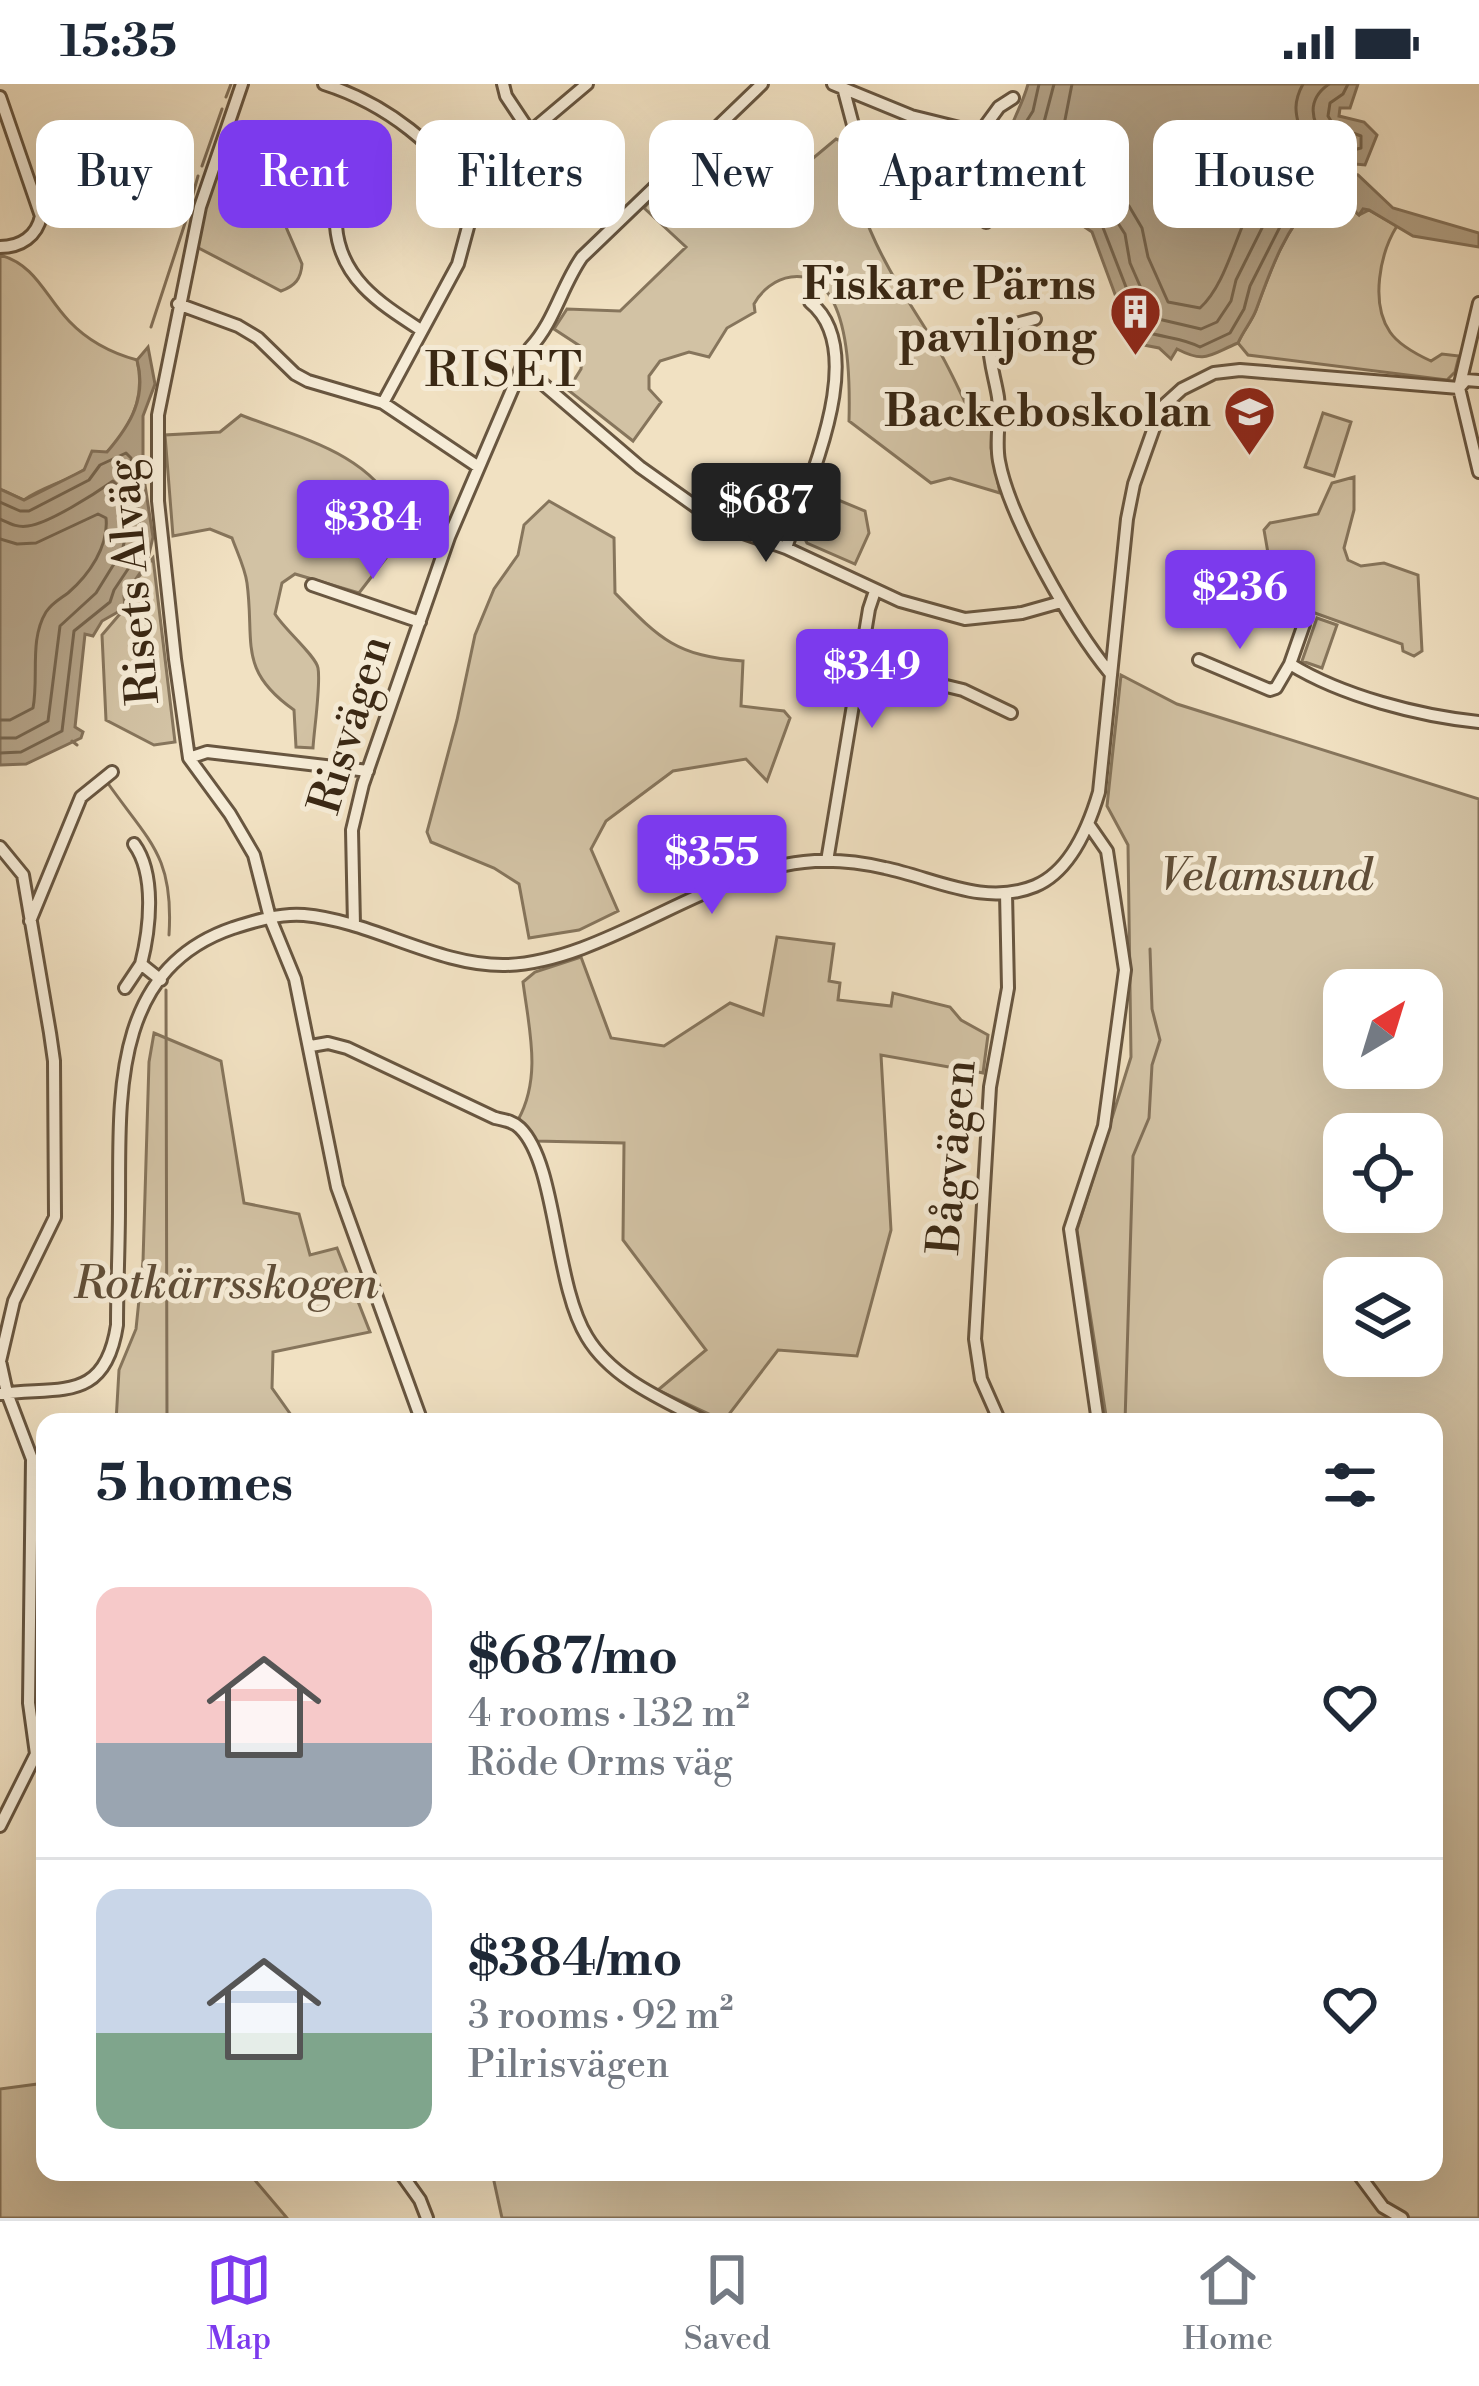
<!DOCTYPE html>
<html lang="en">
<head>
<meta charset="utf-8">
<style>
  :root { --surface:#fff; --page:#f2f2f3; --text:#1f2937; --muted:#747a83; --line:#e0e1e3; --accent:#7c3aed }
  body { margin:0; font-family:"Libre Bodoni",serif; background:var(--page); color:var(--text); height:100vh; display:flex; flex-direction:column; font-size:45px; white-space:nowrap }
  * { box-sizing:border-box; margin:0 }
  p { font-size:39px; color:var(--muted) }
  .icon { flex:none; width:66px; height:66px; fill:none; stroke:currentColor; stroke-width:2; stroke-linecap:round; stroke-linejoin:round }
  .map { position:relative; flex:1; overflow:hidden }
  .details { position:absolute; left:36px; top:1329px; width:1407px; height:768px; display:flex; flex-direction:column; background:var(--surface); border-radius:24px; box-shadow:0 12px 48px #0002 }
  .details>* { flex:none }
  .hud { position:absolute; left:36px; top:36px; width:1407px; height:108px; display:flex; gap:24px }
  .needle { width:78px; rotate:38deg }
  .fabs { position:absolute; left:1323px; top:885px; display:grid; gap:24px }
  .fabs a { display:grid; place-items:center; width:120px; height:120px; border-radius:24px; background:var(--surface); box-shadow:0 12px 48px #0002; font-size:60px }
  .price { position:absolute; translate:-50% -102px; padding:0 27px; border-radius:12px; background:var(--accent); color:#fff; font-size:39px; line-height:78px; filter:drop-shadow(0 3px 6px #0008) }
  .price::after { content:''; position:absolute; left:50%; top:72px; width:36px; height:27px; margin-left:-18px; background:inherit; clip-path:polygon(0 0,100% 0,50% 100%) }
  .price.current { background:#222; color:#fff }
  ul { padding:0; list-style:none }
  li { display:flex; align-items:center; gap:36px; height:300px; padding:0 60px }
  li+li { border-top:3px solid var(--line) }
  li span { display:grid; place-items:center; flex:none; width:336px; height:240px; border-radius:24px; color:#555 }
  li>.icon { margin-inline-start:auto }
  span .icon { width:144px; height:144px; fill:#fffc; stroke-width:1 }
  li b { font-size:51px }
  h2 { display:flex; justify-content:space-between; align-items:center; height:144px; padding:0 60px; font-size:51px }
  .chip { padding:0 42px; border-radius:24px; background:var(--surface); box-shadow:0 12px 48px #0002; font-size:42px; line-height:108px }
  .chip.current { background:var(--accent); color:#fff }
  .status { display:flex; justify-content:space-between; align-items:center; height:84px; padding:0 60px; background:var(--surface); direction:ltr }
  .status svg { height:33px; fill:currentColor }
  .tabs { display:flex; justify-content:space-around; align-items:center; height:168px; border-top:3px solid var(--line); background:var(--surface); font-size:33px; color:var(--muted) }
  .tabs a { display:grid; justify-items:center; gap:6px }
  .tabs .current { color:var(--accent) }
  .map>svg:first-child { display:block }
  .green { fill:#d2c2a4; stroke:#86755c; stroke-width:3; fill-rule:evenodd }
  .water { fill:#b3a287; stroke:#837159; stroke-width:3 }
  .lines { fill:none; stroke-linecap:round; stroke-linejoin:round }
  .shore { stroke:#76654e; stroke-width:3 }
  .stream { stroke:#837159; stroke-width:3 }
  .minor-casing { stroke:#685640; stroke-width:16 }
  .minor { stroke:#f6ecd7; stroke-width:10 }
  .labels { text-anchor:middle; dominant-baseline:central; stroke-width:10; stroke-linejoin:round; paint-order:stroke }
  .poi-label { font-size:45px; font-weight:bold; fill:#3a2814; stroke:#f6ecd7; text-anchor:end }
  .street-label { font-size:45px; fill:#3a2814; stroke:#f6ecd7 }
  .park-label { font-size:45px; font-style:italic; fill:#604e38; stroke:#f6ecd7 }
  .neighbourhood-label { font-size:48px; letter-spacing:3px; fill:#3a2814; stroke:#f6ecd7 }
</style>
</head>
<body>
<div class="status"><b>15:35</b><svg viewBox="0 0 49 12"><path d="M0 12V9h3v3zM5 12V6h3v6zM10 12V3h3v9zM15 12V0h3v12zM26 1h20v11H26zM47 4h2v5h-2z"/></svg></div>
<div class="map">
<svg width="1479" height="2134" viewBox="0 0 1479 2134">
  <rect width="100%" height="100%" fill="#f1e1c2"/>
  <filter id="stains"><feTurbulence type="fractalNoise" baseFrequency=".00167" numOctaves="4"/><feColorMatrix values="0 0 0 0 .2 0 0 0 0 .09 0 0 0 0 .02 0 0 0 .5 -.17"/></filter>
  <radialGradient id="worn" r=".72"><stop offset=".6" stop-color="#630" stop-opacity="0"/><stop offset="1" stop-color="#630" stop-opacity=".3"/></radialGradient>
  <path class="green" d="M 836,55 L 848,60 C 855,138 894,195 934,258 C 949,282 960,309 973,334 L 992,336 L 991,364 L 1000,409 L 950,394 L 931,399 L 849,337 C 850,299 852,185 791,193 C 775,195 761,207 754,220 L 755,228 L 727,244 L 709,273 L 689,268 L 660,277 L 649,292 L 649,305 L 661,318 L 633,357 L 568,306 L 581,285 L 583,264 L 554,245 L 567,225 L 620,227 L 686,163 L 644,124 L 679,83 L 713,126 L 724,126 L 811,76 Z
    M 221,74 L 263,90 L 302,180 C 301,195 295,202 281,207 L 191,160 Z
    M 1315,115 C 1333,115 1345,118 1359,131 L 1369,126 L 1397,142 C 1380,169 1370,219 1390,248 C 1398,260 1418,271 1431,277 L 1442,270 L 1459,272 L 1455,288 L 1447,296 L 1248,271 L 1238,259 C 1243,247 1252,237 1256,226 C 1270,187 1285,145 1315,115 Z
    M 0,171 C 36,181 45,212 69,237 C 88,257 111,269 137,276 C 149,325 117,369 75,391 C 58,400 39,405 24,416 L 0,405 Z
    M 1323,329 L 1351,338 L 1334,392 L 1305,383 Z
    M 241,331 C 299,354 369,368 398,429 L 386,474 L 359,509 L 295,490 L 282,499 L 275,530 C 284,545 316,572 318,584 C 321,600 314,646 313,664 L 296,663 L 294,626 C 237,586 255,558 247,499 C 245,484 237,468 232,454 L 210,445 L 173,452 L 165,351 L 220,348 Z
    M 1354,393 L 1354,426 L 1344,464 L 1348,476 L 1361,482 L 1384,479 L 1418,491 L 1422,567 L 1414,572 L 1403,567 L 1402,560 L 1312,528 L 1308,519 L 1307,493 L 1268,469 L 1264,446 L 1270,439 L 1318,430 L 1332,399 Z
    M 814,406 L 865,427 L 869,449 L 855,480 L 807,459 L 801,447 Z
    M 549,417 L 614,454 L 615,509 C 660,555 676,572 743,577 L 741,622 L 784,627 L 790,634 L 767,697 L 746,675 L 673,687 L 606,737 L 591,765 L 618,827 L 579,846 L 529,854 L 519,800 L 494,784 L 431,758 L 427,748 L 457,636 L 475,551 L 494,505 L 518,471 L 524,441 Z
    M 153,474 L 175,658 L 154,661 L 106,636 L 102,551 L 125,524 L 124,512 Z
    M 1317,534 L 1337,541 L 1322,584 L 1302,577 Z
    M 1121,591 L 1177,620 L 1479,715 L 1479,2134 L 502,2134 L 492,2088 L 1434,2088 L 1434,1338 L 1107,1338 L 1077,1146 L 1131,973 L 1128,761 L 1107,722 ZM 1344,906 L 1422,906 L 1422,984 L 1344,984 ZM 1344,1050 L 1422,1050 L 1422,1128 L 1344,1128 ZM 1344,1194 L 1422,1194 L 1422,1272 L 1344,1272 Z
    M 777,853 L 834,860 L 829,897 L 840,899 L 838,916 L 891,922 L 893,909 L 950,923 L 961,936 L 988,951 L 983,989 L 881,971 L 891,1146 L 857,1272 L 778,1266 L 724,1337 L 658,1306 L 706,1266 L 623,1156 L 624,1059 L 535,1057 L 518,1036 C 542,993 529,945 523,898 L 535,888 L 581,873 L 611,954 L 664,962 L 730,919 L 763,931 Z
    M 154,949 L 221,977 L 244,1119 L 299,1130 L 310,1171 L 337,1164 L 370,1248 L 273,1268 L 272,1304 L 296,1338 L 116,1338 L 119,1286 L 136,1245 L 143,1177 L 149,978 Z
    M 45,1999 L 45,2088 L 248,2088 L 287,2134 L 0,2134 L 0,2005 Z"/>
  <path class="water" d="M 1028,0 L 1358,0 L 1350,24 L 1340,24 L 1339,32 L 1364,38 L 1377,51 L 1365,81 L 1343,79 L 1342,88 L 1358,91 L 1393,124 L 1479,149 L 1479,163 L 1413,152 L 1369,126 L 1363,125 L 1359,131 C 1345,118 1333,115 1315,115 C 1285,144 1270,188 1256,226 C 1252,237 1243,247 1238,259 C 1209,271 1206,280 1177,265 L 1171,275 L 1159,264 L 1133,259 L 1092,148 L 1024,102 L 1025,67 L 1006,61 C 1010,38 1022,23 1028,0 Z
    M 148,263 L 155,300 L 143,332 L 143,388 L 153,453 L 147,479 L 124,512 L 125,524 L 102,537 L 93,552 L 85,550 L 75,643 L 83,648 L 81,654 L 26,680 L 0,681 L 0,405 L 24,416 L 84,386 L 92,367 L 107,368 C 131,340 147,313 137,276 Z"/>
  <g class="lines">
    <path class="shore" d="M 1039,0 L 1033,27 L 1021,46 L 1037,64 L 1036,96 L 1102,141 L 1143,247 C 1163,254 1181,253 1200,263 L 1230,249 L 1244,225 L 1250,202 L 1289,125 L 1308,106 L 1332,101 L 1328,83 L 1334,71 L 1361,64 L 1361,52 L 1334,42 L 1328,32 L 1330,19 L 1343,10 L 1348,0
      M 1054,0 L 1043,42 L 1052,63 L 1051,88 L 1114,133 L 1125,150 L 1130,179 L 1154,234 L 1201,245 L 1217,238 L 1231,217 L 1236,196 L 1274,120 L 1296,96 L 1312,87 L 1325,57 C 1311,36 1306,16 1329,0
      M 1072,0 L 1064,41 L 1070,79 L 1129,122 L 1142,144 L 1148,173 L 1168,218 L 1200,224 C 1229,198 1237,139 1261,106 C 1272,91 1295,81 1300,64 C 1306,42 1286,31 1303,0
      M 0,418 L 20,427 L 29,427 L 89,396 L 100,381 L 126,369 L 131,374 L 141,452 L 136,473 L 114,506 L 110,518 L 74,547 L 62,647 L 21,668 L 0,669
      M 0,435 C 9,439 17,444 28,442 C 48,440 96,409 113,397 L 118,402 L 126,451 L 122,467 L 96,509 L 60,542 L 48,637 L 16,654 L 0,654
      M 0,455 L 17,460 L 36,459 L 98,430 L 106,434 C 109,462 89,491 68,509 C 60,515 52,519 46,528 C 29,556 39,593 33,624 L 10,636 L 0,636"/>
    <path class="stream" d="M 226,13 L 231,0
      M 202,82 L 222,25
      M 191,117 L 198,92
      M 151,243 L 190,124
      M 72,657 L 77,661
      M 107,698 C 149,758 174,771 169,851
      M 166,906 L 167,1338
      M 1125,1338 L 1133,1072 L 1149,1034 L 1152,981 L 1160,956 L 1152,925 L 1150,865"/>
    <defs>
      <path id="minor" d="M 242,0 L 200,123 L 158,331 L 158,417 L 175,575 L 189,674 L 230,730 L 254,771 L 270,834 L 295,895 L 337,1103 L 422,1338
        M 324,0 C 387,20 439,62 475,117 L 458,180 L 383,319
        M 503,0 L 506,12 L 530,48
        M 833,0 L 911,32 L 980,49 L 999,23 L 1013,14
        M 844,7 L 857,56 L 932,83 L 986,138
        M 0,13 L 41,132 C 37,152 21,163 0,163
        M 475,117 L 530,48 L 587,0
        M 336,142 C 340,195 381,220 421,246
        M 1479,219 L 1459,304 L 1479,388
        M 178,220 L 238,242 L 258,254 L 295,290 L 308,297 L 383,319 L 477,382
        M 1035,235 L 1001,244 L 989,258 C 989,278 995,294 998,313 C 1001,334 995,356 999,377 C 1009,433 1073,544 1110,589
        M 522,282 L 640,383 L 723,442 L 786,464 L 900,517 L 965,535 L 1022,529 L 1061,518
        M 1459,304 L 1466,296 L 1479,297
        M 786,464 C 805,403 872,268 810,218
        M 312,501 L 420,538
        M 1304,540 L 1290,580 C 1342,612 1419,632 1479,638
        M 1199,576 L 1270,606 L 1276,604 L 1290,580
        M 859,581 L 963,606 L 1011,629
        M 189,674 L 207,668 L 368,687
        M 1089,741 L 1107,767 L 1125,886 L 1104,1042 L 1070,1145 L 1098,1338
        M 134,760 C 156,790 150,845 141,880
        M 0,763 L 23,791 L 50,949 L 54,977 L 55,1133 L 14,1217 L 0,1277 L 7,1309 L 32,1375 L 29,1619 L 36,1670 L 0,1742
        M 827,777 L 869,525 L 875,507
        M 30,837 L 81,713 L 112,688
        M 354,841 L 352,746 L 363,700 L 449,453 L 530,264 C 555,237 561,203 582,173 L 762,0
        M 125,904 L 141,880 L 161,896
        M 311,962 L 328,959 L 347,964 L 495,1034 C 504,1036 513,1037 520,1044 C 557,1080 554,1200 587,1253 C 612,1295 664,1316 706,1338
        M 0,1310 C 59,1302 105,1320 117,1241 C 117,1201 119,1162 119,1123 C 120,1018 109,886 233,844 C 255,837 280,829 304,831 C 372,837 437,882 505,881 C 601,879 707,788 804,778 C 831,775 859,778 885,784 C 934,794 984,823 1035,802 C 1071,787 1089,742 1099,708 L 1127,435 L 1134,400 L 1161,324 L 1182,305 L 1214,289 L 1240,286 L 1459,304
        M 1000,1338 L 981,1295 L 975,1255 L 990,1003 L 1008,904 L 1006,809
        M 400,2088 L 420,2116 L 427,2134
        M 1357,2088 L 1383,2123 L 1402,2134"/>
    </defs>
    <use href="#minor" class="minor-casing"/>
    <use href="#minor" class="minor"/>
  </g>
  <defs>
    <symbol id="building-pin" viewBox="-11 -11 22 30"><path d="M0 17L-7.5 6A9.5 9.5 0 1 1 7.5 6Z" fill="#8f2418" stroke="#f6ecd7"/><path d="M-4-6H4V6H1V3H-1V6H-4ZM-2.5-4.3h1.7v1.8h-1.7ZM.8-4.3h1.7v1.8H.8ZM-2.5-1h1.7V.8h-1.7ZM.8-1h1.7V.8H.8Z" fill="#fff"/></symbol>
    <symbol id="school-pin" viewBox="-11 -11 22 30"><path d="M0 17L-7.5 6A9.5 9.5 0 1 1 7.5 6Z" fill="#8f2418" stroke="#f6ecd7"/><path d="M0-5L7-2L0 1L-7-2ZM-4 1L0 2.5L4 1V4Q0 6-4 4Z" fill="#fff"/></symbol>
  </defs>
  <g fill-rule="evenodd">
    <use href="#building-pin" x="1106" y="198" width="59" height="81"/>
    <use href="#school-pin" x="1220" y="298" width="59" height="81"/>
  </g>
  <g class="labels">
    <g class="poi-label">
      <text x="1096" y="201">Fiskare Pärns<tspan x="1096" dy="52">paviljong</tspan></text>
      <text x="1211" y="328">Backeboskolan</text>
    </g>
    <g class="street-label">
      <text transform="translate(134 498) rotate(-95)">Risets Alväg</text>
      <text transform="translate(351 641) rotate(-73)">Risvägen</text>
      <text transform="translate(953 1073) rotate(-85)">Bågvägen</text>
    </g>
    <g class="park-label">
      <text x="1266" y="792">Velamsund</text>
      <text x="226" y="1200">Rotkärrsskogen</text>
    </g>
    <g class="neighbourhood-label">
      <text x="505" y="288">RISET</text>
    </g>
  </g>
  <rect width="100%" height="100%" filter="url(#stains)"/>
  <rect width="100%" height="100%" fill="url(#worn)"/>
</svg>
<div class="fabs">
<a><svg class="needle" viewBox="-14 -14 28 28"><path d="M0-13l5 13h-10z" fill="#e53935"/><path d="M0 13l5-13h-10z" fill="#747a83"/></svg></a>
<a><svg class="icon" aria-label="locate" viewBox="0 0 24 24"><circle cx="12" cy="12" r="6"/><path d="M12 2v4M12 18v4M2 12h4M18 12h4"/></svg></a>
<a><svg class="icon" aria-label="layers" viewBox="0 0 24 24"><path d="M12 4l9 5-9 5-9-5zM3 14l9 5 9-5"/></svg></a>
</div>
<b class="price current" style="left:766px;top:481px">$687</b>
<b class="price" style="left:373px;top:498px">$384</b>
<b class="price" style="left:1240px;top:568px">$236</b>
<b class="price" style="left:872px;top:647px">$349</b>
<b class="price" style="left:712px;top:833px">$355</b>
<div class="hud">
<a class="chip">Buy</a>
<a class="chip current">Rent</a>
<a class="chip">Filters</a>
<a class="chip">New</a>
<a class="chip">Apartment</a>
<a class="chip">House</a>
</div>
<section class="details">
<h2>5 homes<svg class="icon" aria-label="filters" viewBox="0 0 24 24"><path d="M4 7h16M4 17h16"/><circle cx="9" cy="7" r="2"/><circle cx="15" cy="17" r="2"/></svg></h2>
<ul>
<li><span style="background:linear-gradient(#f6c9c9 65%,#9aa5b1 0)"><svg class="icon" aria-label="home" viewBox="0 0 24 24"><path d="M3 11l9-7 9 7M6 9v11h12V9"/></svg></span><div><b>$687/mo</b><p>4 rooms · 132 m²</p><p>Röde Orms väg</p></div><svg class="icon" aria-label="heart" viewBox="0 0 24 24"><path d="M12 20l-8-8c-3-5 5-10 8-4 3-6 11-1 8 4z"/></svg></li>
<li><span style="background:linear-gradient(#c9d6e8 60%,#7fa58c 0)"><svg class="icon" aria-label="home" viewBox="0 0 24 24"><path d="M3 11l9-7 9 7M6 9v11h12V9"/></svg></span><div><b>$384/mo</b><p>3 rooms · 92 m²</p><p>Pilrisvägen</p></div><svg class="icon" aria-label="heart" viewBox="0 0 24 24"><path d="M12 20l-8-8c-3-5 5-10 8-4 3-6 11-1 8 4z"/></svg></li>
</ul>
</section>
</div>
<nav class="tabs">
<a class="current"><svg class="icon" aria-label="map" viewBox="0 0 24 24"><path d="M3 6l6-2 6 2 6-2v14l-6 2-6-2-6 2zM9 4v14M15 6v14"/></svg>Map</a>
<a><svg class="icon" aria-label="saved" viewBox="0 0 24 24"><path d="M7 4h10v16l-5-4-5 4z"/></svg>Saved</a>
<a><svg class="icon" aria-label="home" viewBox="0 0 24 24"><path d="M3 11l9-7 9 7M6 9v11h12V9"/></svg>Home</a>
</nav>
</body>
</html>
